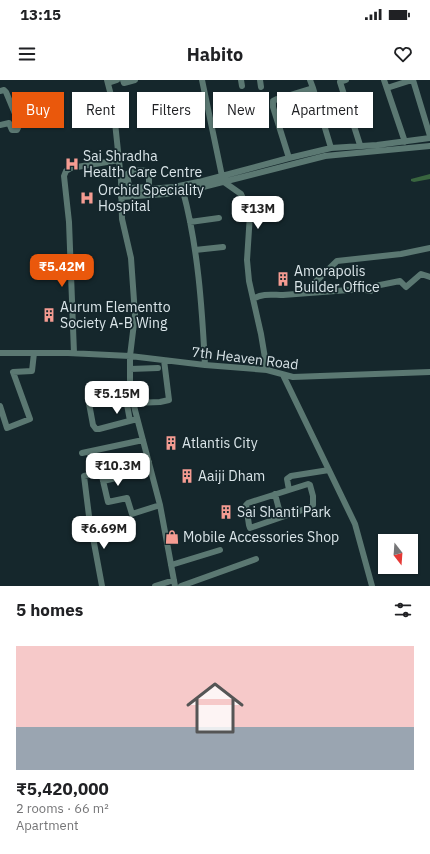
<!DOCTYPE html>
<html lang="en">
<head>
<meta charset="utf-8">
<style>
  :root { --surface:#fff; --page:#f2f2f2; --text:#202124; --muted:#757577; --line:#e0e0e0; --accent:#ea580c }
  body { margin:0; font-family:"IBM Plex Sans",sans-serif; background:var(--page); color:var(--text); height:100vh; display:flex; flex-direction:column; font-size:15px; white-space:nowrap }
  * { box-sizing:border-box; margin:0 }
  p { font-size:13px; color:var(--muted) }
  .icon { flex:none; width:22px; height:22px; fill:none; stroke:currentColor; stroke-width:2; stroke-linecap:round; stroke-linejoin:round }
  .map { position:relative; height:506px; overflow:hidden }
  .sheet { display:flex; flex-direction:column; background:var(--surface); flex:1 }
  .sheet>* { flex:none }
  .guide { position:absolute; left:12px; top:12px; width:406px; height:36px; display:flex; gap:8px }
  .needle { width:26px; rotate:163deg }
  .controls { position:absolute; left:378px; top:454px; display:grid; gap:8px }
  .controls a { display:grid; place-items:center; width:40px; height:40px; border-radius:0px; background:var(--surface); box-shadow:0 1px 3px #0004; font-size:20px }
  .price { position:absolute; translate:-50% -34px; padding:0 9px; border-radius:8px; background:#fff; color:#222; font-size:13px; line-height:26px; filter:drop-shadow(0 1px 2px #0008) }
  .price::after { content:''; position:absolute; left:50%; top:24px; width:12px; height:9px; margin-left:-6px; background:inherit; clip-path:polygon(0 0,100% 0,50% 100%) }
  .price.selected { background:var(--accent); color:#fff }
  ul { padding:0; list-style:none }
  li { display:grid; align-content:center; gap:8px; height:212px; padding:0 16px }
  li+li { border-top:1px solid var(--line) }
  li span { display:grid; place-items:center; height:124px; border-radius:0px; color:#555 }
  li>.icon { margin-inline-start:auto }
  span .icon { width:72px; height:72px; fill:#fffc; stroke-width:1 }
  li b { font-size:17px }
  h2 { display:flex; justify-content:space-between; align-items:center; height:48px; padding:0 16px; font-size:17px }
  .tag { padding:0 14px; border-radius:0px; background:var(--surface); box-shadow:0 1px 3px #0004; font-size:14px; line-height:36px }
  .tag.selected { background:var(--accent); color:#fff }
  .status { display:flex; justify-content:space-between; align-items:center; height:28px; padding:0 20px; background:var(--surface); direction:ltr }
  .status svg { height:11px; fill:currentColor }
  header { display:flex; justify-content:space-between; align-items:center; height:52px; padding:0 16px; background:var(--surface); font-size:18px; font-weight:800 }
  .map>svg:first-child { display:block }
  .forest { fill:#39653f }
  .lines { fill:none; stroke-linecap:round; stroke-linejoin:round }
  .minor { stroke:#5b7872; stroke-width:6 }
  .labels { text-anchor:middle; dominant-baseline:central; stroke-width:3.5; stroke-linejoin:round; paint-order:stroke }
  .poi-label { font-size:14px; fill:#dae5e9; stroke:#15272c; text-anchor:start }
  .street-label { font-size:14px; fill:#dae5e9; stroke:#15272c }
</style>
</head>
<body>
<div class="status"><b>13:15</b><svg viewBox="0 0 49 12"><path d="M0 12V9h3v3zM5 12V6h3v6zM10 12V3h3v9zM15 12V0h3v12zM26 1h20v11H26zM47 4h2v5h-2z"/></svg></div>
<header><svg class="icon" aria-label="menu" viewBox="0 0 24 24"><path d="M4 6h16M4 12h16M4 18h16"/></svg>Habito<svg class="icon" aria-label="heart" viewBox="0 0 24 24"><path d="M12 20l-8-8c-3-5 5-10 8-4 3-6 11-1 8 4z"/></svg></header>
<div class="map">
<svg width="430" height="506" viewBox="0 0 430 506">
  <rect width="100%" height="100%" fill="#15272c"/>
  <path class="forest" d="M 430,94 L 430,99 L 414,102 L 411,101 L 411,99 Z"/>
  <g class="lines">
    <path class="minor" d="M 107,0 L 113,23 L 121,100 L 122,139 L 131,178 L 135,235 L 130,276 L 130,305 L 135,330 L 160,425 L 175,506
      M 123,0 L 124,3 L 135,0
      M 202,0 L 222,96 L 224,102 L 241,114 L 250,134 L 247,180 L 249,201 L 261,254 L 267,290
      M 241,0 L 242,6
      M 260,0 L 261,7
      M 310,0 L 313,8
      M 346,0 L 340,2 L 360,65
      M 384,0 L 405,62
      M 413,0 L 430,56
      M 108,3 L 117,0
      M 387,8 L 412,0
      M 0,11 L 4,10 L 6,12 L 16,36 L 18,48 L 17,50 L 12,50 L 9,43 L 0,45
      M 289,78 L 273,27 L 273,21 L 277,19 L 313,8 L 331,68
      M 121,100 L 128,100 L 127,94 C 132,90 143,89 149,92 L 149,105 L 148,107 L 130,108 L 129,107 L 128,100
      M 121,111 L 174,107 L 203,101 L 289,78 L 331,68 L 377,65 L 430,58
      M 183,111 C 198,167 202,227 205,285
      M 121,117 L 166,114 L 203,107 L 325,76 L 430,66
      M 190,142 L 219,138
      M 195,170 L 223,167
      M 304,213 L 337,181 L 401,174 L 430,168
      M 253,219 C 263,213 272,215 283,215 C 310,213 336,211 362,209 L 371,211 L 375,206 L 400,201 L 406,207 L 421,194 L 430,197
      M 0,273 L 68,273 L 130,276 L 205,285 L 267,290 L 293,297 L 430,292
      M 74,273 L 69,142 L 64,96 L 66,91 L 71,88 L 119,80
      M 130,289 L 158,288
      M 283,295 L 355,444 L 372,506
      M 134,323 L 160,322 L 169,320 L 164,280
      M 0,326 L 7,348 L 30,339 L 13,292 L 32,291 L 34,273
      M 130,341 L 126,319 L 124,318 L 91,316 L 88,318 L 93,345 L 96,349 L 99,349 L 137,339
      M 82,373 L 143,360
      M 101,392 L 108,422 L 127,418 L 132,434 L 160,425
      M 103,401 L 129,395
      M 289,410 L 308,404 L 310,405 L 313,416 L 313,425 L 311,427 L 250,448 L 249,445 L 246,425 L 248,423 L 289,410 L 287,399 L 291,396 L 329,390
      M 275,414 L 281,437
      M 171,485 L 220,470
      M 102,506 L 89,436 L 84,396 L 149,382
      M 155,506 L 174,500
      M 181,506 L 256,479"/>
  </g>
  <defs>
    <symbol id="hospital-bare" viewBox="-9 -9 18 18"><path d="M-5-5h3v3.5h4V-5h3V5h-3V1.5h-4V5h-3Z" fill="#f59c92" stroke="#15272c" stroke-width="2.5" paint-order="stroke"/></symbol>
    <symbol id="building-bare" viewBox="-9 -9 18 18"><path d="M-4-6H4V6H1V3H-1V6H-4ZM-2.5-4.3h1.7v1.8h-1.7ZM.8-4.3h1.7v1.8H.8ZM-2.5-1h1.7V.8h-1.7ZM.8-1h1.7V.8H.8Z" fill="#f59c92" stroke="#15272c" stroke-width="2.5" paint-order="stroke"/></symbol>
    <symbol id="shop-bare" viewBox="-9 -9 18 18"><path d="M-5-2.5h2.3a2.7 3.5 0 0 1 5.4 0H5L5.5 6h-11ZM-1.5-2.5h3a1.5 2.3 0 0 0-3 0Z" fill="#f59c92" stroke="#15272c" stroke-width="2.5" paint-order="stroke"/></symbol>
  </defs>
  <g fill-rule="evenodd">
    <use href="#hospital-bare" x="62" y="74" width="20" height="20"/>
    <use href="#hospital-bare" x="77" y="108" width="20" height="20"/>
    <use href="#building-bare" x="273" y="189" width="20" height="20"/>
    <use href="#building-bare" x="39" y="225" width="20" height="20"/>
    <use href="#building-bare" x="161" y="353" width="20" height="20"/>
    <use href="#building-bare" x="177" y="386" width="20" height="20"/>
    <use href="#building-bare" x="216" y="422" width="20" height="20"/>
    <use href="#shop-bare" x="162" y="447" width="20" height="20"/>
  </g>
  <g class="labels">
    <g class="poi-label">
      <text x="83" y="76">Sai Shradha<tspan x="83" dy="16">Health Care Centre</tspan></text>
      <text x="98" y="110">Orchid Speciality<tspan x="98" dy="16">Hospital</tspan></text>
      <text x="294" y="191">Amorapolis<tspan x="294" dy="16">Builder Office</tspan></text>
      <text x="60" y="227">Aurum Elementto<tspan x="60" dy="16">Society A-B Wing</tspan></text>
      <text x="182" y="363">Atlantis City</text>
      <text x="198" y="396">Aaiji Dham</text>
      <text x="237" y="432">Sai Shanti Park</text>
      <text x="183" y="457">Mobile Accessories Shop</text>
    </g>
    <g class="street-label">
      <text transform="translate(245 278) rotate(7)">7th Heaven Road</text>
    </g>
  </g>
</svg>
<div class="controls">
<a><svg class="needle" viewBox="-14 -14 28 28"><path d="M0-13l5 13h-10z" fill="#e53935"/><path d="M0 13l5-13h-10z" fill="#757577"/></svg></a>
</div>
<b class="price" style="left:258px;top:150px">₹13M</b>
<b class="price selected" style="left:62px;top:208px">₹5.42M</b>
<b class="price" style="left:117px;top:335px">₹5.15M</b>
<b class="price" style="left:118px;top:407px">₹10.3M</b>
<b class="price" style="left:104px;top:470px">₹6.69M</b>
<div class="guide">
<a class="tag selected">Buy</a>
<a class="tag">Rent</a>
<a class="tag">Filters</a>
<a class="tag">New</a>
<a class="tag">Apartment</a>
</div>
</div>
<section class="sheet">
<h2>5 homes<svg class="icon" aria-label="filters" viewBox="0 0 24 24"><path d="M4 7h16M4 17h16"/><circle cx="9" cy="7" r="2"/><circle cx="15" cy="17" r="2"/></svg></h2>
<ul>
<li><span style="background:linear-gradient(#f6c9c9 65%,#9aa5b1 0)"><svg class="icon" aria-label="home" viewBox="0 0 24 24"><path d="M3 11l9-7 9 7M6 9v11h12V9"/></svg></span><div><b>₹5,420,000</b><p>2 rooms · 66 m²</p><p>Apartment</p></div></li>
</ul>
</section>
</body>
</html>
